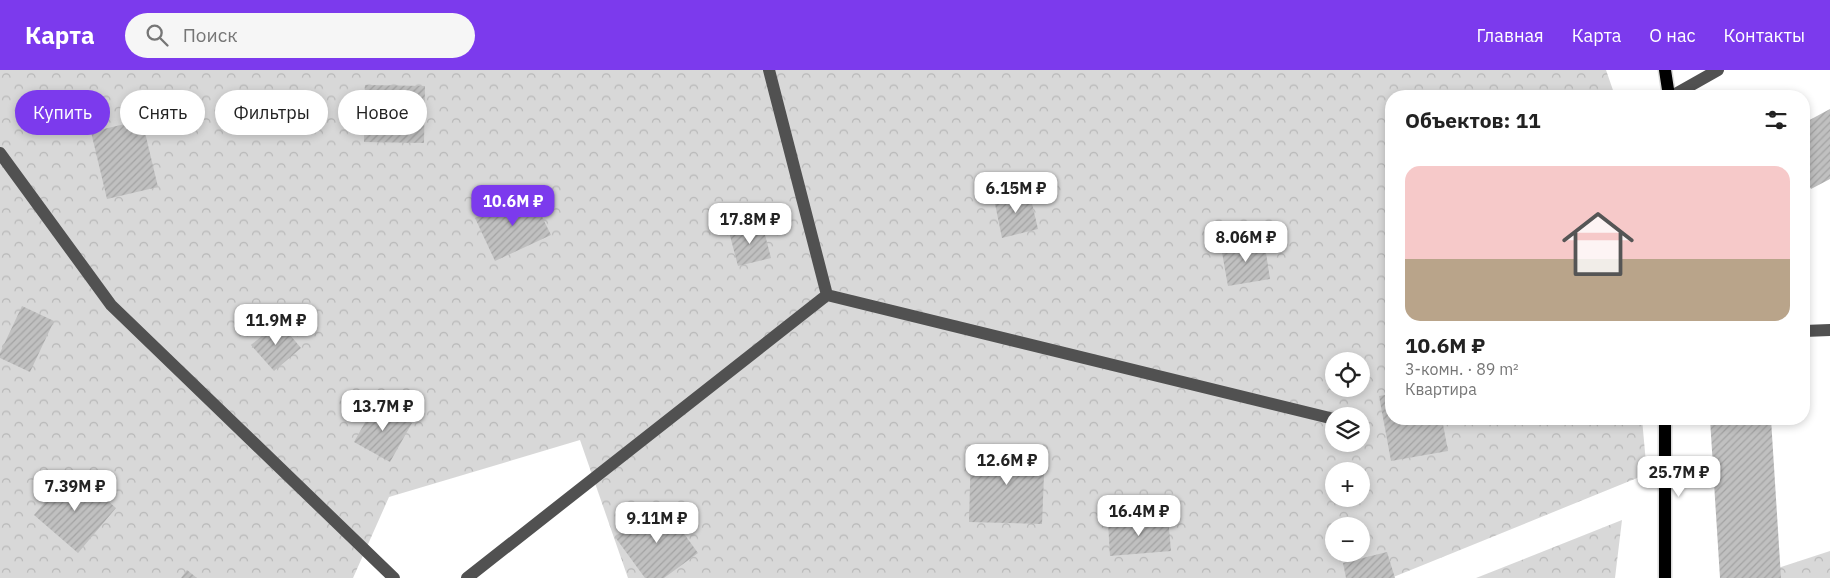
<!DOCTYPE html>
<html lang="ru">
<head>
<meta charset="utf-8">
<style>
  :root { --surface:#fff; --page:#f6f6f6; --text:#222; --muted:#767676; --accent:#7c3aed }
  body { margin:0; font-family:"IBM Plex Sans",sans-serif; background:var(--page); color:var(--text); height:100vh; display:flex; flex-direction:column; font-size:19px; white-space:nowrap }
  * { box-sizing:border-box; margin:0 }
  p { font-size:16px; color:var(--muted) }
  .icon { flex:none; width:28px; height:28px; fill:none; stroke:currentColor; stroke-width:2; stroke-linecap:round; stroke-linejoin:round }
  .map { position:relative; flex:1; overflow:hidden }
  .sheet { position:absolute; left:1385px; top:20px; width:425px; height:335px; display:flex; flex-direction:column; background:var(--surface); border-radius:20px; box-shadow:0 2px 8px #0003 }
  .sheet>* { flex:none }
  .hud { position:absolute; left:15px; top:20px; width:475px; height:45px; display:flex; gap:10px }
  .controls { position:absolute; left:1325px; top:282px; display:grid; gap:10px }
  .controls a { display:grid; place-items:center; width:45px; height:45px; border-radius:50%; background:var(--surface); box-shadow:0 2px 8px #0003; font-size:25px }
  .price { position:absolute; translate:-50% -42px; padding:0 11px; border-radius:10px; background:#fff; color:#222; font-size:16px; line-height:32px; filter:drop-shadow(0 1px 2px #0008) }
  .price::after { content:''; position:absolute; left:50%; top:30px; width:15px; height:11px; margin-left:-8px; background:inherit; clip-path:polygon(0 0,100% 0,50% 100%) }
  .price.on { background:var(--accent); color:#fff }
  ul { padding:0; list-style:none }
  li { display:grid; align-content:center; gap:10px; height:265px; padding:0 20px }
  li span { display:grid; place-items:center; height:155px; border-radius:15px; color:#555 }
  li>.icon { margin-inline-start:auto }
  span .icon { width:90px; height:90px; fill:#fffc; stroke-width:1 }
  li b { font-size:21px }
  h2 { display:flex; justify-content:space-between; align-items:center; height:60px; padding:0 20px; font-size:21px }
  .tag { padding:0 18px; border-radius:22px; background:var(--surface); box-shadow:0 2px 8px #0003; font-size:18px; line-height:45px }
  .tag.on { background:var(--accent); color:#fff }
  header { display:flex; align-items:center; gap:30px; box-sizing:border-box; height:70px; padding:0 25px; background:var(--accent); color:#fff }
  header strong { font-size:24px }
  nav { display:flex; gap:28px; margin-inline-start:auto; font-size:18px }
  .search { width:350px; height:45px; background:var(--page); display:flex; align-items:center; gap:12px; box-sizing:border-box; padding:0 18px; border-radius:28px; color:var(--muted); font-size:19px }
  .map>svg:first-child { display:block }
  .forest { fill:url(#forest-crowns); fill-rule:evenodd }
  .building { fill:url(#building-hatch) }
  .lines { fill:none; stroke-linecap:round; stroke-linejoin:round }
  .major-casing { stroke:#dbdbdb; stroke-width:15 }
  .minor { stroke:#515151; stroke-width:12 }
  .major { stroke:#000; stroke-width:12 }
</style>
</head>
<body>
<header>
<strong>Карта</strong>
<div class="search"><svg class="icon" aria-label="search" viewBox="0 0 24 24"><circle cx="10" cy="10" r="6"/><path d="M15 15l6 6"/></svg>Поиск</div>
<nav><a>Главная</a><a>Карта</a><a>О нас</a><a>Контакты</a></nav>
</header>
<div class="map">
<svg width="1830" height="508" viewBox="0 0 1830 508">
  <defs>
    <pattern id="forest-crowns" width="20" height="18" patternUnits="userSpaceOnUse" patternTransform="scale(1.25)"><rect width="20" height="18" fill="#d8d8d8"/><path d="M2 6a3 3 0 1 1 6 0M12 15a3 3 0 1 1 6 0" fill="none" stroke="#b8b8b8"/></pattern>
    <pattern id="building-hatch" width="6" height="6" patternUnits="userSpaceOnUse" patternTransform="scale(1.25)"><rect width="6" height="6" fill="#c0c0c0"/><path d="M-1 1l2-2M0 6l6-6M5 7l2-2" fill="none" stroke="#a3a3a3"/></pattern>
  </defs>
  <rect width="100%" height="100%" fill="#fff"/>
  <path class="forest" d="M 0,0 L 1606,0 L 1615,26 L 1391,26 L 1391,349 L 1642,349 L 1647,404 L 1391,508 L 628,508 L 580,370 L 389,427 L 353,508 L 0,508 ZM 1334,291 L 1361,291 L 1361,319 L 1334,319 ZM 1334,346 L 1361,346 L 1361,374 L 1334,374 ZM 1334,401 L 1361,401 L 1361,429 L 1334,429 ZM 1334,456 L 1361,456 L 1361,484 L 1334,484 Z
    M 1622,450 L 1615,508 L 1476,508 Z
    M 1830,481 L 1830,508 L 1748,508 Z"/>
  <path class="building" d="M 365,15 L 425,16 L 424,73 L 364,72 Z
    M 1830,39 L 1830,109 L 1811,119 L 1804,106 L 1804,53 Z
    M 142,50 L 158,117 L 107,129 L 91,62 Z
    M 1029,121 L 1038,159 L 1002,168 L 994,129 Z
    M 530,122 L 551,165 L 495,191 L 475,148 Z
    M 762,153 L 771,188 L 738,196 L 729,162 Z
    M 1264,170 L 1270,209 L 1228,216 L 1221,177 Z
    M 22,236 L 54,251 L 30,302 L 0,288 L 0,283 Z
    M 279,252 L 301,278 L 274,301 L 251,275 Z
    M 1391,324 L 1391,349 L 1442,349 L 1448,381 L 1391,391 L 1379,326 Z
    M 376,333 L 412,353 L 390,392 L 354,372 Z
    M 1710,349 L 1771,349 L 1781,508 L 1720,508 Z
    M 971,379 L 1045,381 L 1042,454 L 969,452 Z
    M 72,400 L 116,438 L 78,483 L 34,445 Z
    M 661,432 L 698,483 L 664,508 L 645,508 L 615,467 Z
    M 1168,447 L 1171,481 L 1110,486 L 1108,452 Z
    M 1387,482 L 1395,508 L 1346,508 L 1343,493 Z
    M 187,500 L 197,508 L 181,508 Z"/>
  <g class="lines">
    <defs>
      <path id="major" d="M 1665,0 L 1669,26
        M 1665,508 L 1665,349"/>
    </defs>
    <use href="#major" class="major-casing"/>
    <path class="minor" d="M 769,0 L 827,225
      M 1672,26 L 1718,0
      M 0,83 L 111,235 L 394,508
      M 827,225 L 1334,349
      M 1804,261 L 1830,260
      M 467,508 L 827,225"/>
    <use href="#major" class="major"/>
  </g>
</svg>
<div class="controls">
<a><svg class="icon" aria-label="locate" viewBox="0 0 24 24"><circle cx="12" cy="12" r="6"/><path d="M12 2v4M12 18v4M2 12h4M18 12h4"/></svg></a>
<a><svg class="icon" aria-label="layers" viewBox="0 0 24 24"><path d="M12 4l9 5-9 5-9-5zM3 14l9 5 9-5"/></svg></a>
<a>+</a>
<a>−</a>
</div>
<b class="price" style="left:1016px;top:144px">6.15M ₽</b>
<b class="price on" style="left:513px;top:157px">10.6M ₽</b>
<b class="price" style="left:750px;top:175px">17.8M ₽</b>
<b class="price" style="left:1246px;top:193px">8.06M ₽</b>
<b class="price" style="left:276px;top:276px">11.9M ₽</b>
<b class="price" style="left:383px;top:362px">13.7M ₽</b>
<b class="price" style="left:1007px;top:416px">12.6M ₽</b>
<b class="price" style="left:1679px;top:428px">25.7M ₽</b>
<b class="price" style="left:75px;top:442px">7.39M ₽</b>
<b class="price" style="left:1139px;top:467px">16.4M ₽</b>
<b class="price" style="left:657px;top:474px">9.11M ₽</b>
<div class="hud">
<a class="tag on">Купить</a>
<a class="tag">Снять</a>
<a class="tag">Фильтры</a>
<a class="tag">Новое</a>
</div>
<section class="sheet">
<h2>Объектов: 11<svg class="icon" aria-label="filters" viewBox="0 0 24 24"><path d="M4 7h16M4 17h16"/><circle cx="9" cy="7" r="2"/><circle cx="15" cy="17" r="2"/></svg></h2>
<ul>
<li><span style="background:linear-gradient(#f6c9c9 60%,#b9a48a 0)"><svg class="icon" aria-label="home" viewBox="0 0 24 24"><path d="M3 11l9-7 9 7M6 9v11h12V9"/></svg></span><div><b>10.6M ₽</b><p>3-комн. · 89 m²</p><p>Квартира</p></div></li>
</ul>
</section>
</div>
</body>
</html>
